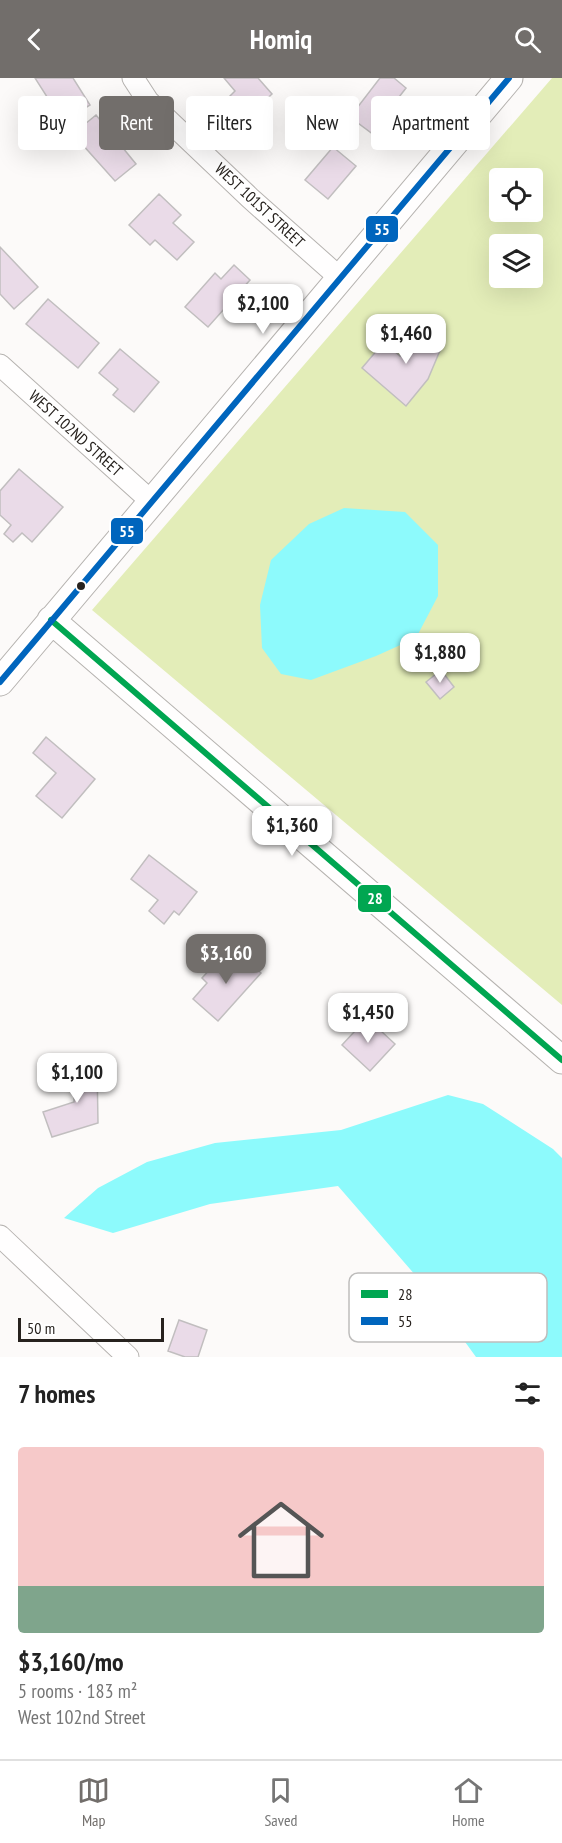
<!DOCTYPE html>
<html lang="en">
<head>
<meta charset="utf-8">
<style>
  :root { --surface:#fff; --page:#f2f2f2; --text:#222; --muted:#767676; --line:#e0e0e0; --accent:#726e6b }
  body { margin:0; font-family:"PT Sans Narrow",sans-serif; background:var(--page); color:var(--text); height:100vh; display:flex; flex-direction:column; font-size:22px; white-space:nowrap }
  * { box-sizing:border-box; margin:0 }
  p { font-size:20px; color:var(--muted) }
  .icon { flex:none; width:33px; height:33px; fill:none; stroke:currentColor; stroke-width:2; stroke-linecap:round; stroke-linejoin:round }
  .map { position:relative; height:1279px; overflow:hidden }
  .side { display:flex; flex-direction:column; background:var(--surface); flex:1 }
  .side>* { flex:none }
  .hud { position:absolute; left:18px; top:18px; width:526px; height:54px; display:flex; gap:12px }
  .controls { position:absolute; left:489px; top:90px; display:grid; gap:12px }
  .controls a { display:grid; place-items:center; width:54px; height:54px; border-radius:6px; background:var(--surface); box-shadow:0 6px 24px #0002; font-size:30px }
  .scale { position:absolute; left:18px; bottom:15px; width:146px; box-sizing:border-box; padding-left:6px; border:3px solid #27221e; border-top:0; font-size:16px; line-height:21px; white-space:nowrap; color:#27221e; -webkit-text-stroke:4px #fff; paint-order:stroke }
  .price { position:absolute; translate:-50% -51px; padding:0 14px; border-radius:12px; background:#fff; color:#222; font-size:20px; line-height:39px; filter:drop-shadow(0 2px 3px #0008) }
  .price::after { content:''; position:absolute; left:50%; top:36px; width:18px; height:14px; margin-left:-9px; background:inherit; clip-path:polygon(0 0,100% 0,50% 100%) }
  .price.current { background:var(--accent); color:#fff }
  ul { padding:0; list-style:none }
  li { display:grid; align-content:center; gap:12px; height:318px; padding:0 18px }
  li+li { border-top:2px solid var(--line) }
  li span { display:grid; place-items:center; height:186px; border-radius:6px; color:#555 }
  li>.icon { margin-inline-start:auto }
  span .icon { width:108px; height:108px; fill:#fffc; stroke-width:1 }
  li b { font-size:26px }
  h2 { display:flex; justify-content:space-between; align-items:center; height:72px; padding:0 18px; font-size:26px }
  .tag { padding:0 21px; border-radius:6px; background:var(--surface); box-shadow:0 6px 24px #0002; font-size:21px; line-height:54px }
  .tag.current { background:var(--accent); color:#fff }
  header { display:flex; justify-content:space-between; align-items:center; height:78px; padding:0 18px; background:var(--accent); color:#fff; font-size:27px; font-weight:800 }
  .tabs { display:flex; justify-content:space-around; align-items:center; height:84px; border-top:2px solid var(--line); background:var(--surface); font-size:16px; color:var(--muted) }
  .tabs a { display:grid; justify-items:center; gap:3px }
  .tabs .current { color:var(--accent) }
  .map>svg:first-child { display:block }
  .green { fill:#e3edb8; fill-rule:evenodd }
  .water { fill:#8dfafc }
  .building { fill:#eadbe8; stroke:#c1bebf; stroke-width:1.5 }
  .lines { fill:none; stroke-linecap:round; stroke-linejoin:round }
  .minor-casing { stroke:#b6b3b0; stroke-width:23 }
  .tertiary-casing { stroke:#b6b3b0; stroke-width:29 }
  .minor { stroke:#fffefe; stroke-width:21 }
  .tertiary { stroke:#fffefe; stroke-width:27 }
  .bus-1-casing { stroke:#fff; stroke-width:10 }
  .bus-2-casing { stroke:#fff; stroke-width:10 }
  .bus-1 { stroke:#00a651; stroke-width:6 }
  .bus-2 { stroke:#0065bd; stroke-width:6 }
  .bus-dot { fill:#27221e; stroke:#fff; stroke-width:2 }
  .labels { text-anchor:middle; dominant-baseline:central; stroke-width:4.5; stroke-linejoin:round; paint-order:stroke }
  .street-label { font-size:16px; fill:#27221e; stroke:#fff }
  .key { fill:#fff; stroke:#bebdbc; stroke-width:1.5 }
  .key-label { font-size:16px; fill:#27221e }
  .line-badge { stroke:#fff; stroke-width:2 }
  .badge-label { font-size:16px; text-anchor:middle; font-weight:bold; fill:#fff }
</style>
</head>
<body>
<header><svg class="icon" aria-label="back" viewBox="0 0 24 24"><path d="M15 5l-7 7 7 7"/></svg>Homiq<svg class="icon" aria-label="search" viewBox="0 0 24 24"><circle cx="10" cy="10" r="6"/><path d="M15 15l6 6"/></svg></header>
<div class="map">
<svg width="562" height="1279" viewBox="0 0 562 1279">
  <rect width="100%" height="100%" fill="#fcfaf9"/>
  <path class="green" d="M 552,0 L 562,0 L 562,927 L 92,532 ZM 500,100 L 532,100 L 532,134 L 500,134 ZM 500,166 L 532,166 L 532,200 L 500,200 Z"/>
  <path class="water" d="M 344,430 L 405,434 L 438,467 L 438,518 L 416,560 L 376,578 L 311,602 L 281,596 L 262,570 L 260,527 L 271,482 L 309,446 Z
    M 448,1017 L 483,1026 L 553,1071 L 562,1080 L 562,1279 L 476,1279 L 423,1206 L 338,1108 L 210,1126 L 113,1155 L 64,1140 L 98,1110 L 147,1084 L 215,1065 L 341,1052 Z"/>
  <path class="building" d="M 35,0 L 73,0 L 90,27 L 63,44 Z
    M 224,0 L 258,0 L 272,16 L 245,41 L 227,21 L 235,13 Z
    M 380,0 L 394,0 L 406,10 L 385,37 L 392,42 L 378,60 L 350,39 Z
    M 96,37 L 136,86 L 115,103 L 73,56 Z
    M 333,69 L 356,88 L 328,121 L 305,102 Z
    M 159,116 L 181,137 L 173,145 L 194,164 L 177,182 L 155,162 L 150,167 L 129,147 Z
    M 0,169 L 38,209 L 14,231 L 0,216 Z
    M 234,187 L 250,202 L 208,249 L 185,229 L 215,195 L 221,201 Z
    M 48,221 L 99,265 L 78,290 L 26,246 Z
    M 415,248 L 444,263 L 428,301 L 406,328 L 362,290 L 384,264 L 400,278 Z
    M 120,271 L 159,304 L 134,334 L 113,317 L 118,311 L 99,295 Z
    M 19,391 L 63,429 L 32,464 L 22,455 L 13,464 L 4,456 L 11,447 L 0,437 L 0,413 Z
    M 441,592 L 454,609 L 440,621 L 426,604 Z
    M 46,659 L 95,701 L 62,740 L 36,718 L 56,695 L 33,675 Z
    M 149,777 L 197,814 L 179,837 L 174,833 L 164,846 L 149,833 L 158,822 L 131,801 Z
    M 237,874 L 261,895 L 218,943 L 193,921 L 207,905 L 202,900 L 222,878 L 228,884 Z
    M 367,940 L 395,966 L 370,993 L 342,967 Z
    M 75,986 L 97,987 L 98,1045 L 52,1059 L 43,1034 L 74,1024 Z
    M 179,1242 L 207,1252 L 198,1279 L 185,1279 L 168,1273 Z"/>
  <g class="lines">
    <defs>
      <path id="minor" d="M 133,0 L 148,23 L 250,120 L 340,200
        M 0,287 L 152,424
        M 0,1158 L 128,1279"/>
      <path id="tertiary" d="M 51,542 L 562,982
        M 0,604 L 509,0"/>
    </defs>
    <use href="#minor" class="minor-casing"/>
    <use href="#tertiary" class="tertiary-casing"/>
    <use href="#minor" class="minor"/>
    <use href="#tertiary" class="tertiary"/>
    <defs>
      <path id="bus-1" d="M 51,542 L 562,982"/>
      <path id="bus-2" d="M 0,604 L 509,0"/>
    </defs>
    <use href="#bus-1" class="bus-1-casing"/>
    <use href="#bus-2" class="bus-2-casing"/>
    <use href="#bus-1" class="bus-1"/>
    <use href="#bus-2" class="bus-2"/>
  </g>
  <circle class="bus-dot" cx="81" cy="508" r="5"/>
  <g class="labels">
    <g class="street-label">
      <text transform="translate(260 127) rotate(43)">WEST 101ST STREET</text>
      <text transform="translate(76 355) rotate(42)">WEST 102ND STREET</text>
    </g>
  </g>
  <rect x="349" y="1195" width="198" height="69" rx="9" class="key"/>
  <rect x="361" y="1212" width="27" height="8" fill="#00a651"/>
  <rect x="361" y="1239" width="27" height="8" fill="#0065bd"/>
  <g class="key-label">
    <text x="398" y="1222">28</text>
    <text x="398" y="1249">55</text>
  </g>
  <g class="line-badge">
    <rect x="365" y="137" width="34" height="28" rx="6" fill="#0065bd"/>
    <rect x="110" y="439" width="34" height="28" rx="6" fill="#0065bd"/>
    <rect x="357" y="806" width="35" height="29" rx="6" fill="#00a651"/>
  </g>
  <g class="badge-label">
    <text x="382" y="157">55</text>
    <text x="127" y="459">55</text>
    <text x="375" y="826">28</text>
  </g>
</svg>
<div class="controls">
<a><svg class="icon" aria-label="locate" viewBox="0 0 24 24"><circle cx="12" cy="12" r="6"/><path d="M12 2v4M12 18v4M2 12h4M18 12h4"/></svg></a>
<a><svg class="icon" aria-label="layers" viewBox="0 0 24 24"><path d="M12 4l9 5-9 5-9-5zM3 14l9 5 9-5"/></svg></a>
</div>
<div class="scale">50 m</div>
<b class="price" style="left:263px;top:257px">$2,100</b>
<b class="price" style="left:406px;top:287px">$1,460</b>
<b class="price" style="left:440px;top:606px">$1,880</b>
<b class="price" style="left:292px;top:779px">$1,360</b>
<b class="price current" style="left:226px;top:907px">$3,160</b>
<b class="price" style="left:368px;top:966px">$1,450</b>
<b class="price" style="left:77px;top:1026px">$1,100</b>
<div class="hud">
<a class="tag">Buy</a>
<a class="tag current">Rent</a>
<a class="tag">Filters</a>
<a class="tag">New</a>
<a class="tag">Apartment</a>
</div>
</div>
<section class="side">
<h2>7 homes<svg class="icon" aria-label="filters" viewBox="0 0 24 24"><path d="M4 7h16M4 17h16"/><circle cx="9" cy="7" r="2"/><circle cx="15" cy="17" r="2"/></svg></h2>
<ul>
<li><span style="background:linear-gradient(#f6c9c9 75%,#7fa58c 0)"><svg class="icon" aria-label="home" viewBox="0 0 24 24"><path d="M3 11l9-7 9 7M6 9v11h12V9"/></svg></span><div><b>$3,160/mo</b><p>5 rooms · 183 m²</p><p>West 102nd Street</p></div></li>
</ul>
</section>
<nav class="tabs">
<a class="current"><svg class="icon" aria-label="map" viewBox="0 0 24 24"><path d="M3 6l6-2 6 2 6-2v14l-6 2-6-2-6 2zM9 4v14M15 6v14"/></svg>Map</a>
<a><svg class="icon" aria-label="saved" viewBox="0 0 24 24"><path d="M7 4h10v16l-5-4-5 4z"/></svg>Saved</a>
<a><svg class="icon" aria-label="home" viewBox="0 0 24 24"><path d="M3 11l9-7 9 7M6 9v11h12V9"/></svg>Home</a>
</nav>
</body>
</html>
